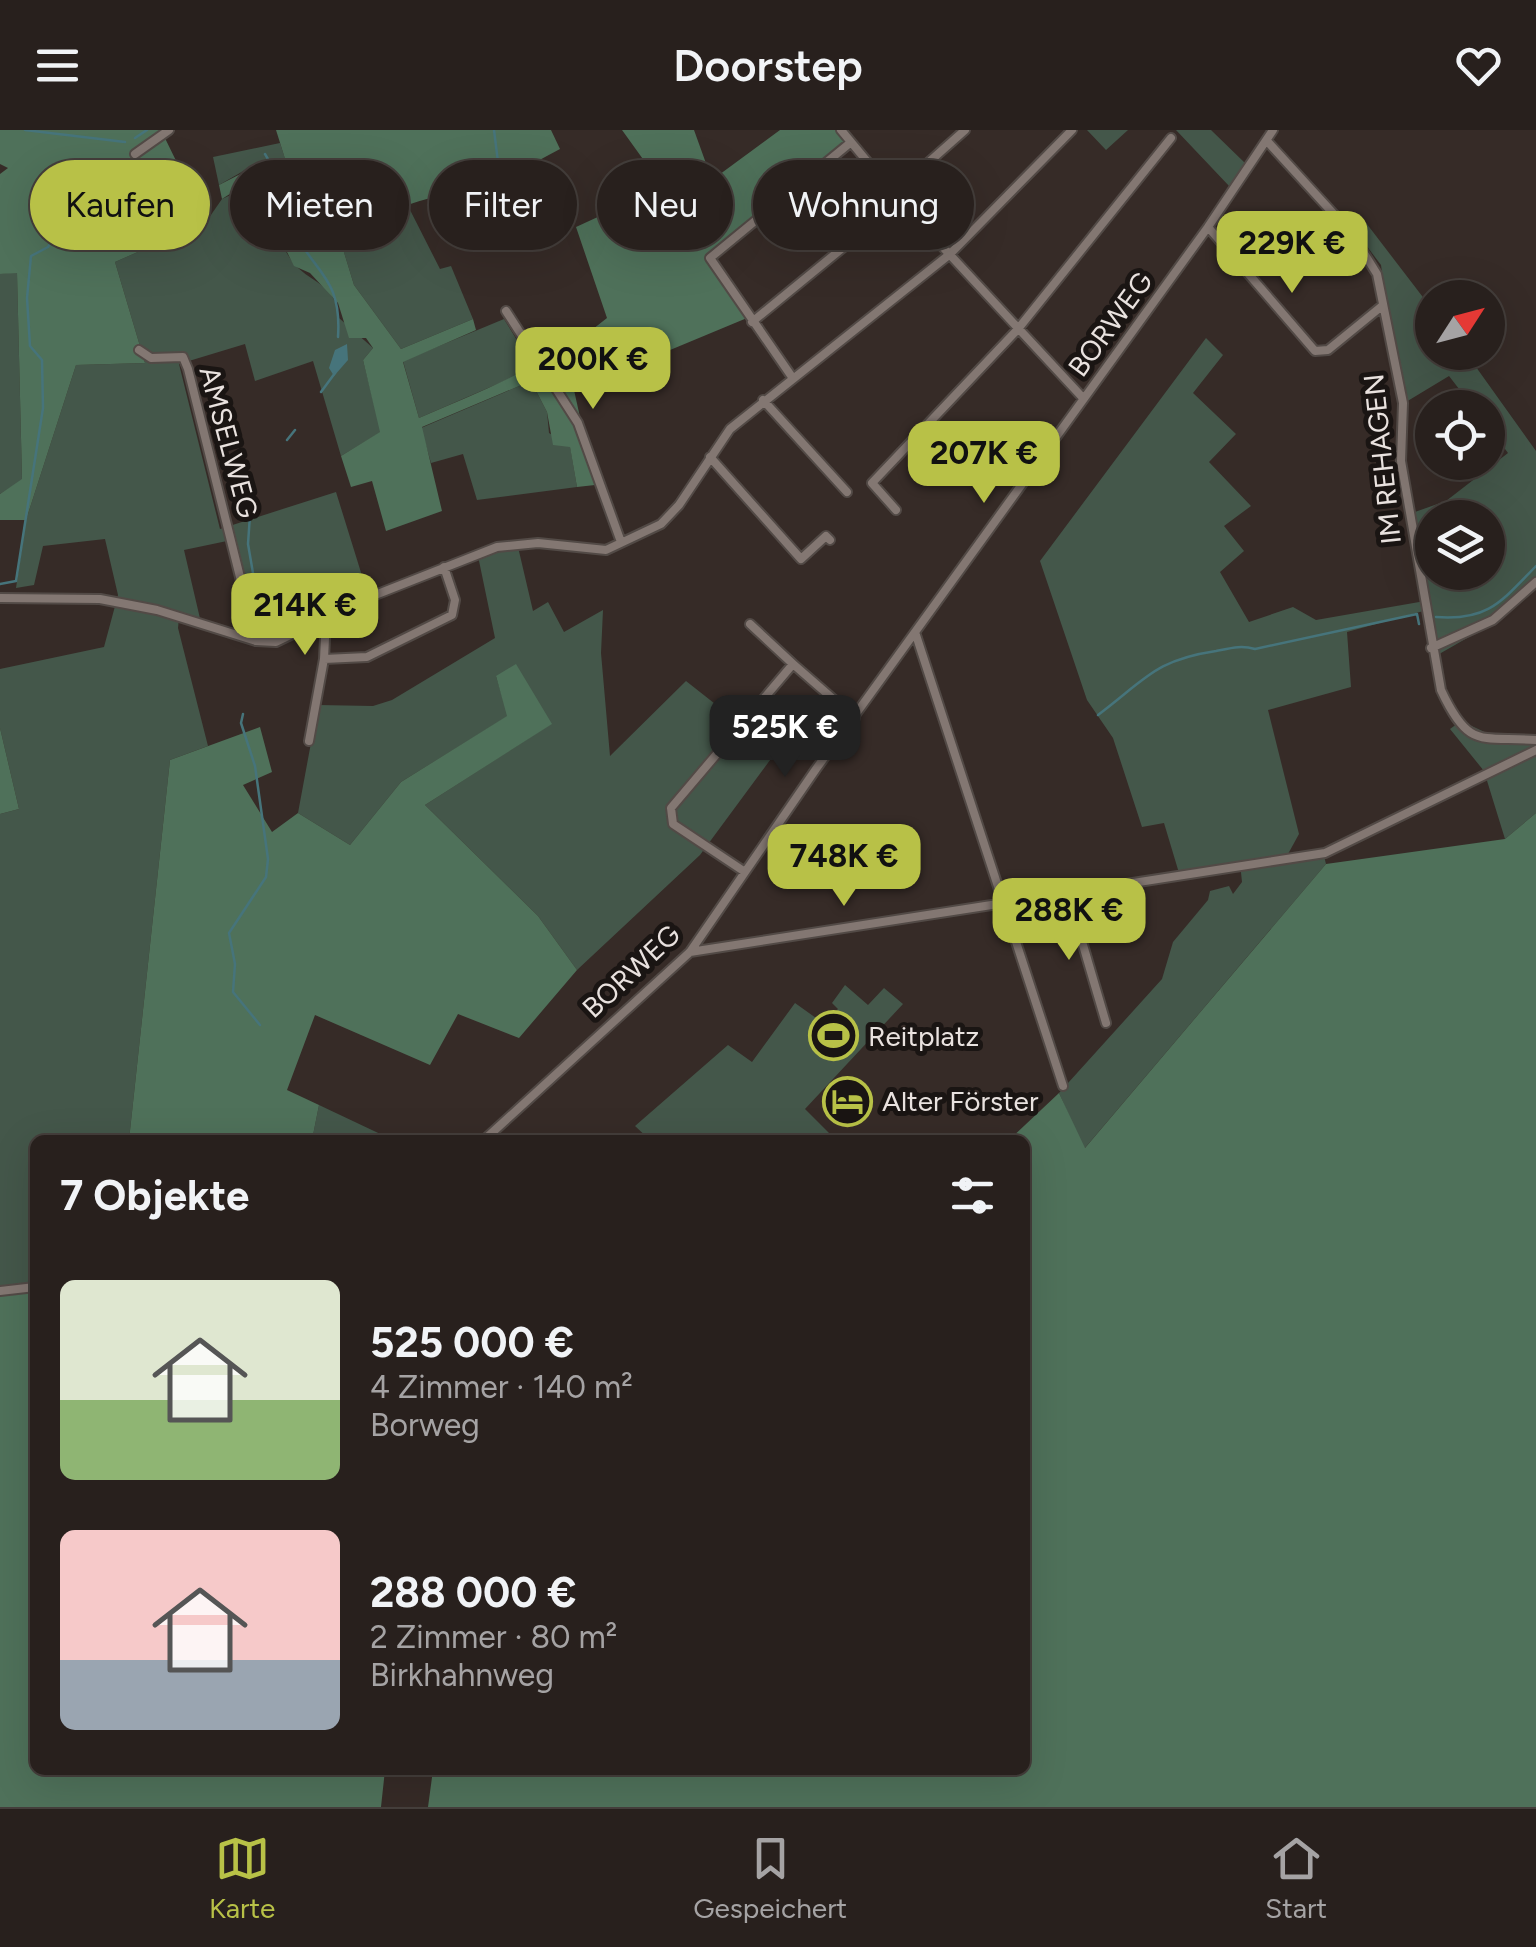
<!DOCTYPE html>
<html lang="de">
<head>
<meta charset="utf-8">
<style>
  :root { --surface:#28201d; --page:#342d2a; --text:#f1f3f6; --muted:#a5a3a4; --line:#443e3b; --accent:#b8c147 }
  body { margin:0; font-family:Figtree,sans-serif; background:var(--page); color:var(--text); height:100vh; display:flex; flex-direction:column; font-size:38px; white-space:nowrap }
  * { box-sizing:border-box; margin:0 }
  p { font-size:32px; color:var(--muted) }
  .icon { flex:none; width:55px; height:55px; fill:none; stroke:currentColor; stroke-width:2; stroke-linecap:round; stroke-linejoin:round }
  .map { position:relative; flex:1; overflow:hidden }
  .panel { position:absolute; left:30px; top:1005px; width:1000px; height:640px; display:flex; flex-direction:column; background:var(--surface); border-radius:15px; box-shadow:0 10px 40px #0002,0 0 0 2px var(--line) }
  .panel>* { flex:none }
  .top-card { position:absolute; left:30px; top:30px; width:1000px; height:90px; display:flex; gap:20px }
  .needle { width:65px; rotate:54deg }
  .tools { position:absolute; left:1415px; top:150px; display:grid; gap:20px }
  .tools a { display:grid; place-items:center; width:90px; height:90px; border-radius:50%; background:var(--surface); box-shadow:0 10px 40px #0002,0 0 0 2px var(--line); font-size:50px }
  .price { position:absolute; translate:-50% -85px; padding:0 22px; border-radius:20px; background:var(--accent); color:#111; font-size:32px; line-height:65px; filter:drop-shadow(0 2px 5px #0008) }
  .price::after { content:''; position:absolute; left:50%; top:60px; width:30px; height:22px; margin-left:-15px; background:inherit; clip-path:polygon(0 0,100% 0,50% 100%) }
  .price.on { background:#222; color:#fff }
  ul { padding:0; list-style:none }
  li { display:flex; align-items:center; gap:30px; height:250px; padding:0 30px }
  li span { display:grid; place-items:center; flex:none; width:280px; height:200px; border-radius:15px; color:#555 }
  li>.icon { margin-inline-start:auto }
  span .icon { width:120px; height:120px; fill:#fffc; stroke-width:1 }
  li b { font-size:42px }
  h2 { display:flex; justify-content:space-between; align-items:center; height:120px; padding:0 30px; font-size:42px }
  .chip { padding:0 35px; border-radius:45px; background:var(--surface); box-shadow:0 10px 40px #0002,0 0 0 2px var(--line); font-size:35px; line-height:90px }
  .chip.on { background:var(--accent); color:#111 }
  header { display:flex; justify-content:space-between; align-items:center; height:130px; padding:0 30px; background:var(--surface); font-size:45px; font-weight:600 }
  .dock { display:flex; justify-content:space-around; align-items:center; height:140px; border-top:2px solid var(--line); background:var(--surface); font-size:28px; color:var(--muted) }
  .dock a { display:grid; justify-items:center; gap:5px }
  .dock .on { color:var(--accent) }
  .map>svg:first-child { display:block }
  .green { fill:#44574a; fill-rule:evenodd }
  .forest { fill:#4f715a }
  .water { fill:#46747b }
  .lines { fill:none; stroke-linecap:round; stroke-linejoin:round }
  .stream { stroke:#46747b; stroke-width:2.5 }
  .street-casing { stroke:#524a46; stroke-width:12 }
  .street { stroke:#837772; stroke-width:8 }
  .labels { text-anchor:middle; dominant-baseline:central; stroke-width:10; stroke-linejoin:round; paint-order:stroke }
  .street-label { font-size:28px; fill:#e9e2df; stroke:#1a1513 }
  .poi-label { font-size:28px; fill:#e9e2df; stroke:#1a1513; text-anchor:start }
</style>
</head>
<body>
<header><svg class="icon" aria-label="menu" viewBox="0 0 24 24"><path d="M4 6h16M4 12h16M4 18h16"/></svg>Doorstep<svg class="icon" aria-label="heart" viewBox="0 0 24 24"><path d="M12 20l-8-8c-3-5 5-10 8-4 3-6 11-1 8 4z"/></svg></header>
<div class="map">
<svg width="1536" height="1677" viewBox="0 0 1536 1677">
  <rect width="100%" height="100%" fill="#362b27"/>
  <path class="green" d="M 1087,0 L 1128,0 L 1106,20 Z
    M 1176,0 L 1211,0 L 1246,34 L 1230,57 Z
    M 280,13 L 314,118 L 308,119 L 252,36 L 219,55 L 213,27 Z
    M 250,56 C 271,71 276,110 292,131 C 308,153 336,152 339,188 L 373,218 L 363,230 L 381,302 L 341,326 L 313,231 L 255,251 L 245,214 L 179,234 L 220,399 L 336,362 L 368,465 L 254,515 L 227,411 L 184,420 L 202,497 L 179,488 L 178,498 L 208,616 L 170,630 L 129,1010 L 35,1010 L 35,1152 L 0,1156 L 0,684 L 19,679 L 0,598 L 0,539 L 104,517 L 118,465 L 105,409 L 43,416 L 34,455 L 16,458 L 26,390 L 76,235 L 145,233 L 115,132 L 206,92 L 222,69 Z
    M 408,76 L 440,139 L 451,136 L 473,189 L 401,219 L 354,155 L 343,119 L 352,106 Z
    M 1360,85 L 1432,179 L 1432,222 L 1466,223 L 1536,321 L 1536,455 L 1495,492 L 1434,527 L 1427,480 L 1347,502 L 1351,557 L 1268,580 L 1299,704 L 1288,724 L 1322,718 L 1326,734 L 1084,1019 L 1059,963 L 1162,849 L 1173,812 L 1208,770 L 1210,761 L 1229,756 L 1233,764 L 1242,752 L 1240,733 L 1179,743 L 1164,693 L 1142,697 L 1113,608 L 1087,570 L 1040,431 L 1206,208 L 1223,225 L 1193,263 L 1236,304 L 1209,332 L 1251,376 L 1224,396 L 1244,421 L 1220,442 L 1249,492 L 1293,477 L 1316,490 L 1425,471 L 1412,383 L 1446,371 L 1508,323 L 1488,296 L 1488,278 L 1473,277 L 1449,246 L 1401,275 L 1381,135 L 1350,94 ZM 1432,388 L 1488,388 L 1488,442 L 1432,442 Z
    M 17,142 L 22,350 L 0,364 L 0,144 Z
    M 504,189 L 534,238 L 419,288 L 403,231 Z
    M 531,251 L 547,282 L 549,303 L 570,316 L 577,357 L 477,370 L 463,324 L 431,333 L 421,298 Z
    M 518,417 L 533,481 L 548,472 L 564,502 L 603,480 L 601,523 L 610,626 L 686,551 L 776,622 L 700,725 L 577,840 L 538,786 L 425,675 L 551,594 L 496,546 L 508,586 L 401,652 L 350,715 L 298,683 L 318,575 L 373,576 L 392,570 L 495,508 L 478,426 Z
    M 1461,591 L 1491,605 L 1536,604 L 1536,683 L 1505,709 L 1484,641 L 1450,599 Z
    M 845,855 L 868,875 L 884,858 L 903,874 L 805,979 L 836,1010 L 650,1010 L 635,996 L 728,915 L 752,932 L 795,873 L 823,893 L 838,879 L 832,873 Z
    M 319,975 L 393,1010 L 312,1010 Z"/>
  <path class="forest" d="M 0,0 L 161,0 L 206,92 L 115,132 L 145,233 L 76,235 L 26,390 L 0,390 L 0,364 L 22,349 L 17,143 L 0,144 L 0,44 L 8,38 L 0,34 Z
    M 276,0 L 551,0 L 560,19 C 540,29 519,43 497,51 C 447,67 376,71 343,119 L 354,155 L 401,219 L 473,189 L 476,200 L 403,232 L 419,288 C 486,259 550,234 607,188 L 576,97 L 663,57 L 622,0 L 694,0 L 712,50 L 780,0 L 838,0 L 846,11 L 708,126 L 747,188 L 574,260 L 595,355 L 577,357 L 570,317 L 553,315 L 547,282 L 531,251 L 422,297 L 442,381 L 386,401 L 372,351 L 351,357 L 341,326 L 380,302 L 363,230 L 373,218 L 366,208 L 349,208 L 338,173 L 310,143 L 294,136 L 256,60 L 239,58 L 222,69 L 219,55 L 260,34 L 308,118 L 313,118 Z
    M 516,534 L 552,594 L 425,675 L 538,786 L 577,840 L 519,908 L 458,884 L 430,935 L 315,885 L 287,960 L 319,975 L 312,1010 L 129,1010 L 170,630 L 260,597 L 272,642 L 243,655 L 272,702 L 298,683 L 350,715 L 401,652 L 507,586 L 496,546 Z
    M 0,598 L 19,679 L 0,684 Z
    M 1536,683 L 1536,1677 L 428,1677 L 433,1640 L 1025,1640 L 1025,1010 L 1009,1010 L 1059,963 L 1085,1018 L 1326,734 L 1505,709 Z
    M 35,1152 L 35,1640 L 385,1640 L 381,1677 L 0,1677 L 0,1156 Z"/>
  <path class="water" d="M 347,214 L 348,230 L 334,246 L 329,238 L 335,220 Z"/>
  <g class="lines">
    <path class="stream" d="M 25,0 L 125,12
      M 494,0 L 499,40
      M 135,8 L 147,0
      M 265,24 C 283,51 279,72 291,96 C 314,144 342,146 338,207
      M 269,43 L 284,71
      M 321,262 L 335,243
      M 287,310 L 295,300
      M 250,385 L 248,414 L 260,484
      M 0,454 L 16,451 L 43,278 L 42,230 L 30,216 L 27,168 L 31,126 L 48,117 L 59,100 L 81,87 L 87,73 L 103,77 L 105,56 L 128,38
      M 1436,487 C 1488,491 1501,472 1536,436
      M 243,584 L 241,593 L 255,636 L 268,729 L 266,747 L 229,803 L 235,834 L 233,862 L 260,895
      M 1098,585 C 1146,549 1155,530 1216,521 C 1231,518 1241,515 1255,519 L 1417,484 L 1419,494"/>
    <defs>
      <path id="street" d="M 841,0 L 900,71 L 1083,268
        M 1267,11 L 1352,104 L 1377,144 L 1403,273 L 1401,331 L 1441,560 C 1469,620 1480,606 1536,610
        M 135,24 L 169,0
        M 894,63 L 965,0
        M 1208,97 L 1315,221 L 1328,220 L 1382,176
        M 1300,126 L 1335,85
        M 506,181 L 578,293 L 621,412
        M 752,192 L 900,71
        M 139,220 L 151,228 L 183,227 L 188,239 L 256,511
        M 792,247 L 710,128 L 850,13
        M 763,270 L 847,362
        M 710,327 L 801,429 L 826,406 L 830,410
        M 896,380 L 872,353 L 1018,199 L 1171,8
        M 0,468 L 100,469 L 157,480 L 256,511 L 276,512 L 365,469 L 497,417 L 538,413 L 606,420 L 661,394 L 679,375 L 730,299 L 950,124 L 1072,0
        M 750,494 L 793,534
        M 916,505 L 1063,956
        M 1431,518 L 1493,490 L 1536,452
        M 324,529 L 367,527 L 452,485 L 455,470 L 444,437
        M 309,611 L 324,529 L 326,487
        M 745,742 L 673,694 L 671,678 L 793,534 L 855,588
        M 1068,764 L 1106,893
        M 690,822 L 1325,723 L 1536,620
        M 484,1010 L 690,822 L 816,639 L 1208,97 L 1273,0
        M 0,1161 L 35,1157"/>
    </defs>
    <use href="#street" class="street-casing"/>
    <use href="#street" class="street"/>
  </g>
  <defs>
    <symbol id="stadium-ring" viewBox="-11 -11 22 22"><circle r="9.5" fill="#1a1513" stroke="#b8c147" stroke-width="1.5"/><path d="M0-5a6.5 5 0 1 0 0 10a6.5 5 0 1 0 0-10ZM-3.5-1.8h7v3.6h-7Z" fill="#b8c147"/></symbol>
    <symbol id="hotel-ring" viewBox="-11 -11 22 22"><circle r="9.5" fill="#1a1513" stroke="#b8c147" stroke-width="1.5"/><path d="M-6-4.5h1.5V1H6V5H4.5V3h-9V5H-6ZM-4 0a1.8 1.8 0 1 1 3.6 0ZM.5 0V-2.5h3Q6-2.5 6 0Z" fill="#b8c147"/></symbol>
  </defs>
  <g fill-rule="evenodd">
    <use href="#stadium-ring" x="806" y="878" width="55" height="55"/>
    <use href="#hotel-ring" x="820" y="944" width="55" height="55"/>
  </g>
  <g class="labels">
    <g class="street-label">
      <text transform="translate(1110 194) rotate(-54)">BORWEG</text>
      <text transform="translate(229 312) rotate(75)">AMSELWEG</text>
      <text transform="translate(1382 329) rotate(-96)">IM REHAGEN</text>
      <text transform="translate(631 841) rotate(-43)">BORWEG</text>
    </g>
    <g class="poi-label">
      <text x="868" y="906">Reitplatz</text>
      <text x="882" y="971">Alter Förster</text>
    </g>
  </g>
</svg>
<div class="tools">
<a><svg class="needle" viewBox="-14 -14 28 28"><path d="M0-13l5 13h-10z" fill="#e53935"/><path d="M0 13l5-13h-10z" fill="#a5a3a4"/></svg></a>
<a><svg class="icon" aria-label="locate" viewBox="0 0 24 24"><circle cx="12" cy="12" r="6"/><path d="M12 2v4M12 18v4M2 12h4M18 12h4"/></svg></a>
<a><svg class="icon" aria-label="layers" viewBox="0 0 24 24"><path d="M12 4l9 5-9 5-9-5zM3 14l9 5 9-5"/></svg></a>
</div>
<b class="price" style="left:1292px;top:166px">229K €</b>
<b class="price" style="left:593px;top:282px">200K €</b>
<b class="price" style="left:984px;top:376px">207K €</b>
<b class="price" style="left:305px;top:528px">214K €</b>
<b class="price on" style="left:785px;top:650px">525K €</b>
<b class="price" style="left:844px;top:779px">748K €</b>
<b class="price" style="left:1069px;top:833px">288K €</b>
<div class="top-card">
<a class="chip on">Kaufen</a>
<a class="chip">Mieten</a>
<a class="chip">Filter</a>
<a class="chip">Neu</a>
<a class="chip">Wohnung</a>
</div>
<section class="panel">
<h2>7 Objekte<svg class="icon" aria-label="filters" viewBox="0 0 24 24"><path d="M4 7h16M4 17h16"/><circle cx="9" cy="7" r="2"/><circle cx="15" cy="17" r="2"/></svg></h2>
<ul>
<li><span style="background:linear-gradient(#dfe7d0 60%,#8fb573 0)"><svg class="icon" aria-label="home" viewBox="0 0 24 24"><path d="M3 11l9-7 9 7M6 9v11h12V9"/></svg></span><div><b>525 000 €</b><p>4 Zimmer · 140 m²</p><p>Borweg</p></div></li>
<li><span style="background:linear-gradient(#f6c9c9 65%,#9aa5b1 0)"><svg class="icon" aria-label="home" viewBox="0 0 24 24"><path d="M3 11l9-7 9 7M6 9v11h12V9"/></svg></span><div><b>288 000 €</b><p>2 Zimmer · 80 m²</p><p>Birkhahnweg</p></div></li>
</ul>
</section>
</div>
<nav class="dock">
<a class="on"><svg class="icon" aria-label="map" viewBox="0 0 24 24"><path d="M3 6l6-2 6 2 6-2v14l-6 2-6-2-6 2zM9 4v14M15 6v14"/></svg>Karte</a>
<a><svg class="icon" aria-label="saved" viewBox="0 0 24 24"><path d="M7 4h10v16l-5-4-5 4z"/></svg>Gespeichert</a>
<a><svg class="icon" aria-label="home" viewBox="0 0 24 24"><path d="M3 11l9-7 9 7M6 9v11h12V9"/></svg>Start</a>
</nav>
</body>
</html>
